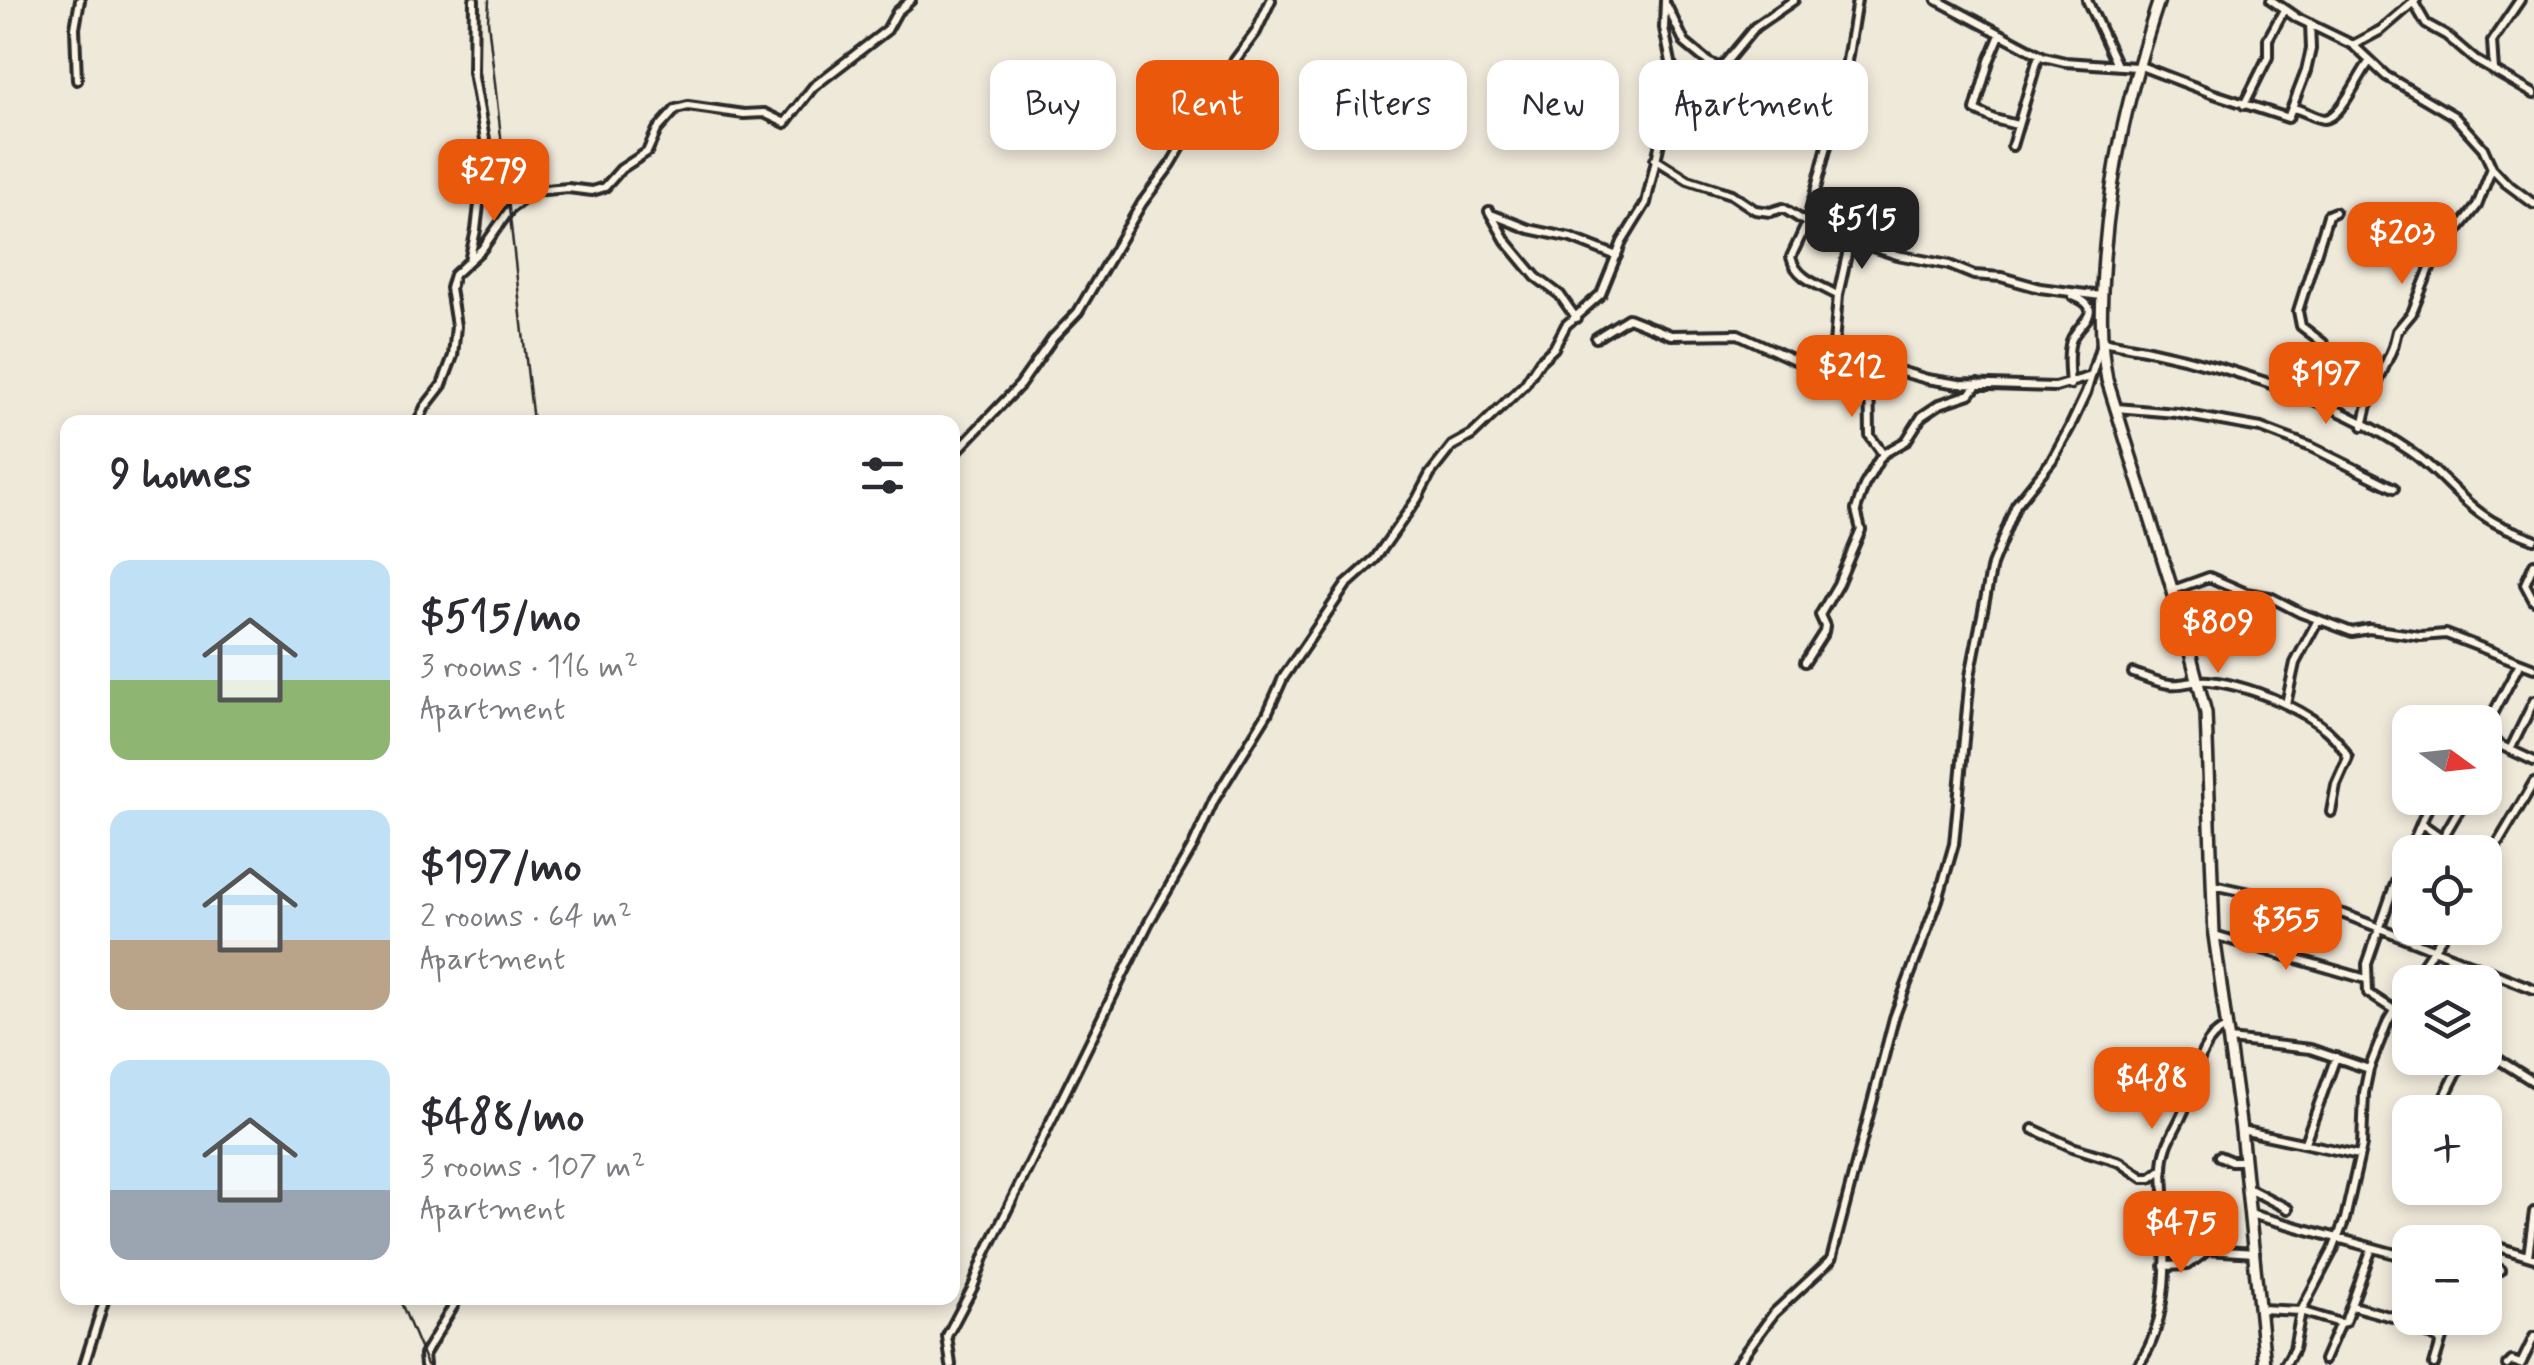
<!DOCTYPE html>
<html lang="en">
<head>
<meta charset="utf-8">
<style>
  :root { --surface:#fff; --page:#f2f2f3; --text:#2b2b33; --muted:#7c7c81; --accent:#ea580c }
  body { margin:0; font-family:Mynerve,sans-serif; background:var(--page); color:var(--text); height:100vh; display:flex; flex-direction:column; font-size:38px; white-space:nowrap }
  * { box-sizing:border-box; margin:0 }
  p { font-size:32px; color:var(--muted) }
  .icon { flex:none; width:55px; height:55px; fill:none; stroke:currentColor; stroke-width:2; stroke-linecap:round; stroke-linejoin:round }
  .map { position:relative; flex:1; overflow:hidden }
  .panel { position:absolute; left:60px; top:415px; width:900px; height:890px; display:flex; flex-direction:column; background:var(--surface); border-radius:20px; box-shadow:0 5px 15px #0003 }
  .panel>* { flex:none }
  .hud { position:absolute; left:990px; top:60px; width:950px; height:90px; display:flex; gap:20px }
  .needle { width:65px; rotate:105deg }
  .buttons { position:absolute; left:2392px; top:705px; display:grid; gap:20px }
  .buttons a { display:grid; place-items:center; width:110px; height:110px; border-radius:20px; background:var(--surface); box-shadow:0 5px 15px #0003; font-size:50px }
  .price { position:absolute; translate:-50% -85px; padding:0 22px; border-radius:20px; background:var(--accent); color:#fff; font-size:32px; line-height:65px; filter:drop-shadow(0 2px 5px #0008) }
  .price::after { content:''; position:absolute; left:50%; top:60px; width:30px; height:22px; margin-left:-15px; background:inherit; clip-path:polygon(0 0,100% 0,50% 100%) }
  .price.selected { background:#222; color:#fff }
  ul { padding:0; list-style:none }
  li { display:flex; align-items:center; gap:30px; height:250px; padding:0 50px }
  li span { display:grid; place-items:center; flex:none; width:280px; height:200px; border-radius:20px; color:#555 }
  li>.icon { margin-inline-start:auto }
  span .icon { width:120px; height:120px; fill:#fffc; stroke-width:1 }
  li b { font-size:42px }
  h2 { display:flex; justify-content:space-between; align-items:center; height:120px; padding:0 50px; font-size:42px }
  .chip { padding:0 35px; border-radius:20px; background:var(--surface); box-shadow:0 5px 15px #0003; font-size:35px; line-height:90px }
  .chip.selected { background:var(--accent); color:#fff }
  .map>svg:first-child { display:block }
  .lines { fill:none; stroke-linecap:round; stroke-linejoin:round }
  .street-casing { stroke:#2b2b2b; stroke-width:14 }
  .secondary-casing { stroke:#2b2b2b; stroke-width:16 }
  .street { stroke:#fcf5e5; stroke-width:6 }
  .secondary { stroke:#fcf5e5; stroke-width:9 }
  .rail { stroke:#2b2b2b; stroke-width:2.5 }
</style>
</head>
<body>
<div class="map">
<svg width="2534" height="1365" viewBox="0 0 2534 1365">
  <rect width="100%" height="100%" fill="#efe9da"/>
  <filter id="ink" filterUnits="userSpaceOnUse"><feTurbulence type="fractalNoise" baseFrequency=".01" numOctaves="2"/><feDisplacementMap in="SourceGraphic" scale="20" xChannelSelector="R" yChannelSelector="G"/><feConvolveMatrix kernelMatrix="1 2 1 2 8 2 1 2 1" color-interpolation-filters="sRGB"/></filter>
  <g filter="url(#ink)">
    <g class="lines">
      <defs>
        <path id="street" d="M 1937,0 L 2044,57 L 2065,62 L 2136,67
          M 2087,0 L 2116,63
          M 2271,0 L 2297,18 L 2353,45 L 2386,76 L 2454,116 L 2483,148 L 2492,168 L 2506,183 L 2534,204
          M 2414,3 L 2426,24 L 2446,35 L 2475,60 L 2534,94
          M 1667,6 L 1685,43 L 1708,62 L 1782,100 L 1825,110 L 1845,111
          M 2000,35 L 1989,61 L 1975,110 L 1994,119 L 2017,125
          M 2353,45 L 2381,30 L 2416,0
          M 2138,65 L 2211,93 L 2288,118 L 2306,71 L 2311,49 L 2310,24
          M 1721,68 L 1755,27 L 1794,0
          M 2494,71 L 2492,41 L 2520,0
          M 77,80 L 75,28 L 80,0
          M 2244,105 L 2268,57 L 2268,39 L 2284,10
          M 2293,108 C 2304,110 2314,118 2324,119 C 2341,119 2359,74 2370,61
          M 2012,146 L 2039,55
          M 1655,159 L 1688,180 L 1731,194 L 1755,210 L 1770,212 L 1783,208 L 1807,223 L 1832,234 L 1897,255 L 1949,265 L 1974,275 L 2001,277 L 2040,288 L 2101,296
          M 1489,211 L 1506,241 L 1536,277 L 1560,295 L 1576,318
          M 1491,214 L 1529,229 L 1571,238 L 1617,256
          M 1850,241 L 1838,295 L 1833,357 L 1837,363 L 1875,364 L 1927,379 L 1959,384 L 2055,387 L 2089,377
          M 469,261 L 482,249 L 511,208 L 534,191 L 568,188 L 592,191 L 605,187 L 621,169 L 647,152 L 657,130 L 676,109 L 688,106 L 744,114 L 764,113 L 785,123 L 813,87 L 887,30 L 897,12 L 911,0
          M 1837,295 C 1820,285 1796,279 1791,257 L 1807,223 L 1828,142 L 1845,123 L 1844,79 L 1857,0
          M 1596,338 L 1628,318 L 1671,335 L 1738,334 L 1801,363 L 1833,357
          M 2102,341 C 2202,358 2325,393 2410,451 C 2440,471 2461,503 2492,521 C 2505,529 2520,533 2534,539
          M 1869,364 L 1870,436 L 1883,454
          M 2070,385 C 2069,371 2067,354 2071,341 C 2077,323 2109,310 2073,296
          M 2294,394 L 2323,343 L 2301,326 L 2298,311 L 2326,222 L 2328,215 L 2335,212
          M 2116,408 L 2176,413 L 2261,428 L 2311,447 L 2394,488
          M 418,422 L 425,407 L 442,385 L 453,356 L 456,326 L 450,288 L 454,275 L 469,261 L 476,230 L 486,145 L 473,72 L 474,0
          M 2363,426 L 2368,405 L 2393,347 L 2397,331 L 2412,313 L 2432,263 L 2477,206 L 2492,168
          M 952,456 L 1020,385 L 1053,338 L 1078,312 L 1142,203 L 1171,164 L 1221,79 L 1256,32 L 1271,0
          M 2534,564 L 2525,584 L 2534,601
          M 2173,590 L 2209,577 L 2246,593 L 2270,597 L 2301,613 L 2352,632 L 2369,629 L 2421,636 L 2446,634 L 2534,668
          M 1805,662 L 1824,632 L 1825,626 L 1820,615 L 1838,584 L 1861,530 L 1856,510 L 1864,486 L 1877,463 L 1883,454 L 1906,441 L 1922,416 L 1940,404 L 1970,394 L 1978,384
          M 2133,673 C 2145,677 2158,683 2170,684 C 2184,686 2196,679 2209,681 C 2252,685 2331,717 2348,758 L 2336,785 L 2331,812
          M 2286,704 L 2295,663 L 2318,620
          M 2485,729 L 2520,663
          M 2485,738 L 2534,761
          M 2510,750 L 2534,701
          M 2485,765 L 2497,743
          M 2422,824 L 2461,852
          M 2442,839 L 2466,798
          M 2485,865 L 2534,782
          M 2213,885 L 2344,914 L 2534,989
          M 2214,935 L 2366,979
          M 2411,982 L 2448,928
          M 2401,997 L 2410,1003
          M 2394,1010 L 2368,993 L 2367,964 L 2393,889 L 2432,798
          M 2229,1040 L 2310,1049 L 2369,1069
          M 2485,1051 L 2534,1082
          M 2437,1112 L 2464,1058
          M 2033,1129 L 2072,1147 L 2120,1162 L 2143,1178 L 2151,1178 L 2163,1169 C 2163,1142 2179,1127 2187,1103 C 2196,1077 2198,1040 2226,1028
          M 2241,1130 L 2359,1155
          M 2305,1142 L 2336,1057
          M 2219,1156 L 2231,1161 L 2244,1161
          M 2248,1188 L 2288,1209
          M 2250,1214 L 2410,1258
          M 2485,1243 L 2534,1258
          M 2528,1256 L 2534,1212
          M 2485,1264 L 2500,1270
          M 2164,1266 L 2188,1265 L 2208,1250 L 2255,1253
          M 2352,1306 L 2403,1320 L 2441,1341
          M 2261,1309 L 2301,1311 L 2340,1323 L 2345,1322 L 2372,1248
          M 2324,1360 L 2340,1323
          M 2521,1364 L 2534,1337
          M 84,1365 L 105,1298
          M 425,1365 L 424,1355 L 458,1298
          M 951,1365 L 947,1336 L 973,1287 L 985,1255 L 1149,922 L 1193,846 L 1214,800 L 1267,714 L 1283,678 L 1346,585 L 1375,559 L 1417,499 L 1430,474 L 1452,446 L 1472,435 L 1525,384 L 1540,361 L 1554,348 L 1566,325 L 1601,294 L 1622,242 L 1646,203 L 1671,95 L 1674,77 L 1664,28 L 1665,0
          M 1736,1365 L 1774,1313 L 1831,1260 L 1894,1018 L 1938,900 L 1954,844 L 1970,676 L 1992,565 L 2016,505 L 2052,460 L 2070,427 L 2086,393 L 2100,347
          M 2138,1365 C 2175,1318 2165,1227 2163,1169
          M 2285,1365 L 2294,1349 L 2301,1311 L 2333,1250 L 2345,1219 L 2362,1145 L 2364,1093 L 2369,1069 L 2388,1021 L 2410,984
          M 2434,1365 L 2448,1318
          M 2508,1365 L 2512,1361 L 2521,1364"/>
        <path id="secondary" d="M 2159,0 C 2129,91 2112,160 2104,257 C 2101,299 2099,338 2107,380 L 2179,611 L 2206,713 L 2214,935 L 2241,1130 L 2265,1365"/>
      </defs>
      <use href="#street" class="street-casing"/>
      <use href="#secondary" class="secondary-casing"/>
      <use href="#street" class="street"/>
      <use href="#secondary" class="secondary"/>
      <path class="rail" d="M 489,0 L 488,21 L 533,422
        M 399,1298 L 427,1365"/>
    </g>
  </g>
</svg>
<div class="buttons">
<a><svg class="needle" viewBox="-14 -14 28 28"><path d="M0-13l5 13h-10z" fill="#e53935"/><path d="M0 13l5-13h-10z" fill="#7c7c81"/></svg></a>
<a><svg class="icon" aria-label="locate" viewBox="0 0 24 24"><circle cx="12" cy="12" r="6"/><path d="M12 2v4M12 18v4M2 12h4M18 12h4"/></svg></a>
<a><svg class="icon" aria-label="layers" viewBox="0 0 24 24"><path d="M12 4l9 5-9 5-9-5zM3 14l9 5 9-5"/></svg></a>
<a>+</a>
<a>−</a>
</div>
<b class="price" style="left:494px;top:224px">$279</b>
<b class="price selected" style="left:1862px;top:272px">$515</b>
<b class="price" style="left:2402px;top:287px">$203</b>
<b class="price" style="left:1852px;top:420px">$212</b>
<b class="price" style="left:2326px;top:427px">$197</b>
<b class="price" style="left:2218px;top:676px">$809</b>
<b class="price" style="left:2286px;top:973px">$355</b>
<b class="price" style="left:2152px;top:1132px">$488</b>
<b class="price" style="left:2181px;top:1276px">$475</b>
<div class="hud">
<a class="chip">Buy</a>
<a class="chip selected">Rent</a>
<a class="chip">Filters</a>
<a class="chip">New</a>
<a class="chip">Apartment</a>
</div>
<section class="panel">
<h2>9 homes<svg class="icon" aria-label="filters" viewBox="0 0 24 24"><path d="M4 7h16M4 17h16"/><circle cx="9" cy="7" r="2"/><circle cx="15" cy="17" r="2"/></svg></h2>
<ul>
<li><span style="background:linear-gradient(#bfe0f5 60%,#8fb573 0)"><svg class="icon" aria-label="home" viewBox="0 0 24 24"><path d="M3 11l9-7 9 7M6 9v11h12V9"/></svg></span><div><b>$515/mo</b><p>3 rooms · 116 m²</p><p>Apartment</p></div></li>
<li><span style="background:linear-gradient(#bfe0f5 65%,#b9a48a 0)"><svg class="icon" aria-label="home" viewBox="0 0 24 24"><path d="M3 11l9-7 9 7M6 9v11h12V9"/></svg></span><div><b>$197/mo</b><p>2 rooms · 64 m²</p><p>Apartment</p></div></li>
<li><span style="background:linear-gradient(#bfe0f5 65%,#9aa5b1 0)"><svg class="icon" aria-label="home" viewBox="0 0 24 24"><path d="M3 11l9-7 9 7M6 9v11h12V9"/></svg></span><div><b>$488/mo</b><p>3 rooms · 107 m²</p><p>Apartment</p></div></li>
</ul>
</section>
</div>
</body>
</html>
